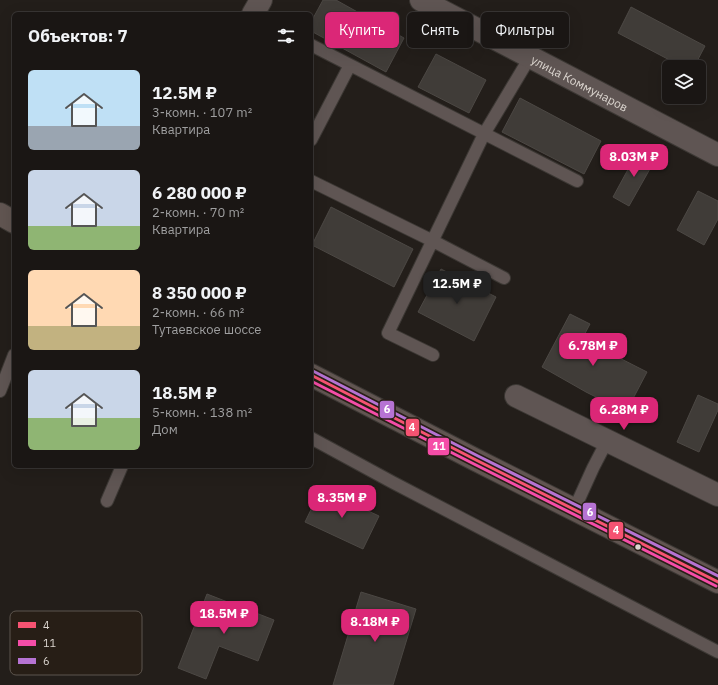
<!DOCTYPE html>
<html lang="ru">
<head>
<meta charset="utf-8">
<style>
  :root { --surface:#1a1614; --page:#231f1d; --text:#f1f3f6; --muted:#9f9fa0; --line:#383534; --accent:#db2777 }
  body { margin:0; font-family:"IBM Plex Sans",sans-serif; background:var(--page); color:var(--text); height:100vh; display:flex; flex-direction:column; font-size:15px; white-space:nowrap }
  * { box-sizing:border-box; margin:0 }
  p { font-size:13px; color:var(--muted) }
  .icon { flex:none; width:22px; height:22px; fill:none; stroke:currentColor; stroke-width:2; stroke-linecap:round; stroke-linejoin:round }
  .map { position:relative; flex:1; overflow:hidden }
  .drawer { position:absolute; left:12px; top:12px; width:301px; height:456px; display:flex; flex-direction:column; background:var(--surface); border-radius:6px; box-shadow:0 4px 16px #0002,0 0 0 1px var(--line) }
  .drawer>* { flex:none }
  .top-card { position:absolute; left:325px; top:12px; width:333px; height:36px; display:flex; gap:8px }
  .controls { position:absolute; left:662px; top:60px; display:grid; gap:8px }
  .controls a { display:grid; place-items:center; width:44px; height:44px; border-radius:6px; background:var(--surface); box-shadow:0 4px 16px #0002,0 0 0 1px var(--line); font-size:20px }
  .price { position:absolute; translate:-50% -34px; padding:0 9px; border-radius:8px; background:var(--accent); color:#fff; font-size:13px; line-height:26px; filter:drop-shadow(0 1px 2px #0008) }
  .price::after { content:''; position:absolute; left:50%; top:24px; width:12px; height:9px; margin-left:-6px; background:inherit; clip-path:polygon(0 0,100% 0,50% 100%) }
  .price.on { background:#222; color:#fff }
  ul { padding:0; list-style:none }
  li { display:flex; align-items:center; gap:12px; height:100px; padding:0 16px }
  li span { display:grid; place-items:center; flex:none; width:112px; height:80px; border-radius:6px; color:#555 }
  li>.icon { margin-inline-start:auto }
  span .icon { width:48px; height:48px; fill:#fffc; stroke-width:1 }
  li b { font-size:17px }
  h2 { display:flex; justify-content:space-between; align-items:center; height:48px; padding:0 16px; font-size:17px }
  .tag { padding:0 14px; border-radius:6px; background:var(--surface); box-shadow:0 4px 16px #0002,0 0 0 1px var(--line); font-size:14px; line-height:36px }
  .tag.on { background:var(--accent); color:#fff }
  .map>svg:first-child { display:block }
  .building { fill:#403c38; stroke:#4c4844 }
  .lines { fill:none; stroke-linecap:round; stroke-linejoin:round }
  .service-casing { stroke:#3c3834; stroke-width:14 }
  .minor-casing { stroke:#3c3834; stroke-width:24 }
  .primary-casing { stroke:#3c3834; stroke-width:24 }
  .service { stroke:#5f5553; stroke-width:12 }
  .minor { stroke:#5f5553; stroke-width:22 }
  .primary { stroke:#615551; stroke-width:22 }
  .bus-1-casing { stroke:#271e16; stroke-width:6 }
  .bus-2-casing { stroke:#271e16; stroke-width:6 }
  .bus-3-casing { stroke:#271e16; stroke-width:6 }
  .bus-1 { stroke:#f65372; stroke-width:3 }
  .bus-2 { stroke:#f54da8; stroke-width:3 }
  .bus-3 { stroke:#b673d3; stroke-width:3 }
  .bus-dot { fill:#dbd5cf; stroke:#271e16; stroke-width:1.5 }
  .labels { text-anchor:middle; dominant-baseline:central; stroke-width:3; stroke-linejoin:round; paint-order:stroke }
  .street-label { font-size:12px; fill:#dbd5cf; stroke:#271e16 }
  .key { fill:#271e16; stroke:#5d554e; stroke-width:1 }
  .key-label { font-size:11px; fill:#dbd5cf }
  .line-badge { stroke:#271e16; stroke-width:1.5 }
  .badge-label { font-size:11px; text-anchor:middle; font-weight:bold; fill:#fff }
</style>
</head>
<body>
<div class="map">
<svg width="718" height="685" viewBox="0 0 718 685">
  <rect width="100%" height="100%" fill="#231e1a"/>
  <path class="building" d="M 323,0 L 336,0 L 404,38 L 386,72 L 311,31 L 311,22 Z
    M 631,7 L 705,46 L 694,67 L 683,67 L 618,33 Z
    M 436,54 L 486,80 L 469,113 L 418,87 Z
    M 520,98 L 601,141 L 584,174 L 502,132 Z
    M 638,151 L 655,160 L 629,206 L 613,197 Z
    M 698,191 L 718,201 L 718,219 L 704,245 L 677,230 Z
    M 331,207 L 413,249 L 394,287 L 312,245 Z
    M 441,269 L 496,297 L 474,341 L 418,312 Z
    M 570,314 L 590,324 L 582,339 L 647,372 L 626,412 L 586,392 L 542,367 Z
    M 698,395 L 718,404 L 718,410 L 699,452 L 677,442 Z
    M 321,489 L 379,516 L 363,549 L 305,522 Z
    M 361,592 L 416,609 L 393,685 L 333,685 Z
    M 207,594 L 274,620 L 258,661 L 219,646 L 206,679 L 178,668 Z"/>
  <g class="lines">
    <defs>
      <path id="service" d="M 311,45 L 577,181
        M 311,140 L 350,65
        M 311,181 L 433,241 L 504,278
        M 433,355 L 388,333 L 484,134 L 530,57
        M 0,391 L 14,355
        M 311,438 L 392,482 L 718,652
        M 107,501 L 122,466
        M 574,510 L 593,468 L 607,441"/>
      <g id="minor">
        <path id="s1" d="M 421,0 L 718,155"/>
        <path d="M 253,14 L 261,0"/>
        <path d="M 516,396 L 718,495"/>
      </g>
      <path id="primary" d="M 0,214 L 14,222
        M 311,375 L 476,460 L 718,582"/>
    </defs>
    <use href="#service" class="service-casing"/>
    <use href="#minor" class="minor-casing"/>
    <use href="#primary" class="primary-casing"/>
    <use href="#service" class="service"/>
    <use href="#minor" class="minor"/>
    <use href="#primary" class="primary"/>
    <defs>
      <path id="bus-1" d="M 311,375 L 476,460 L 718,582"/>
      <path id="bus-2" d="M 311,381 L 474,464 L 716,586"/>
      <path id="bus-3" d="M 313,371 L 478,456 L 718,576"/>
    </defs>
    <use href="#bus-1" class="bus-1-casing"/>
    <use href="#bus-2" class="bus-2-casing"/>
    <use href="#bus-3" class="bus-3-casing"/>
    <use href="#bus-1" class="bus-1"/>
    <use href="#bus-2" class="bus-2"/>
    <use href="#bus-3" class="bus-3"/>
  </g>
  <circle class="bus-dot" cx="638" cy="547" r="3.5"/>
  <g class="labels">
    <g class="street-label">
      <text stroke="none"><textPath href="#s1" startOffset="179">улица Коммунаров</textPath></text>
    </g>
  </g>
  <rect x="10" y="611" width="132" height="64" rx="6" class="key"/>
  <rect x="18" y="622" width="18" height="6" fill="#f65372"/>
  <rect x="18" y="640" width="18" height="6" fill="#f54da8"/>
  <rect x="18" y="658" width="18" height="6" fill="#b673d3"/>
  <g class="key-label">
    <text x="43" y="629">4</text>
    <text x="43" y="647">11</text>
    <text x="43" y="665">6</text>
  </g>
  <g class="line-badge">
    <rect x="379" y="400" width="16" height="19" rx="4" fill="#b673d3"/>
    <rect x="405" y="418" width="15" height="19" rx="4" fill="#f65372"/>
    <rect x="427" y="437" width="23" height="19" rx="4" fill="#f54da8"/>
    <rect x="582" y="502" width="15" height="19" rx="4" fill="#b673d3"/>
    <rect x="608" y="521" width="16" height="19" rx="4" fill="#f65372"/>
  </g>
  <g class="badge-label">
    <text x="387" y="413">6</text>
    <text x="412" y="431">4</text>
    <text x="439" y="450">11</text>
    <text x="590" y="516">6</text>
    <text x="616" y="534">4</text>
  </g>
</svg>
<div class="controls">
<a><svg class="icon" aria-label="layers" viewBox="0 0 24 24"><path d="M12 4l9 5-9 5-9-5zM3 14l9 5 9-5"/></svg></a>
</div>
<b class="price" style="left:634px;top:178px">8.03M ₽</b>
<b class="price on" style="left:457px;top:305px">12.5M ₽</b>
<b class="price" style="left:593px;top:367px">6.78M ₽</b>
<b class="price" style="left:624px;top:431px">6.28M ₽</b>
<b class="price" style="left:342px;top:519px">8.35M ₽</b>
<b class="price" style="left:224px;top:635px">18.5M ₽</b>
<b class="price" style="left:375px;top:643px">8.18M ₽</b>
<div class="top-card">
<a class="tag on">Купить</a>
<a class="tag">Снять</a>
<a class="tag">Фильтры</a>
</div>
<section class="drawer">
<h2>Объектов: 7<svg class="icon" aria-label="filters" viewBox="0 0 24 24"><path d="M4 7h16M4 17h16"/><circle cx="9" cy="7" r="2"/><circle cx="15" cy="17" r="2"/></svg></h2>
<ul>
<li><span style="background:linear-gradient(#bfe0f5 70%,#9aa5b1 0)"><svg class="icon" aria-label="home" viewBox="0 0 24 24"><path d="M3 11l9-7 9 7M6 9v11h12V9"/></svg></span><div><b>12.5M ₽</b><p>3-комн. · 107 m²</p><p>Квартира</p></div></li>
<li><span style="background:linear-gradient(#c9d6e8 70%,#8fb573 0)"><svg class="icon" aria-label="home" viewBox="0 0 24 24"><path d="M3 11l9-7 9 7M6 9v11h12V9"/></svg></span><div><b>6 280 000 ₽</b><p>2-комн. · 70 m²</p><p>Квартира</p></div></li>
<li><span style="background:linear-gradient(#ffd9b3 70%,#c2b280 0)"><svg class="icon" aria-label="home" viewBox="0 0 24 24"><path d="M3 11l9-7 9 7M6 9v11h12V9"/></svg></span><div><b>8 350 000 ₽</b><p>2-комн. · 66 m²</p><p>Тутаевское шоссе</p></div></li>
<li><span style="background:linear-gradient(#c9d6e8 60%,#8fb573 0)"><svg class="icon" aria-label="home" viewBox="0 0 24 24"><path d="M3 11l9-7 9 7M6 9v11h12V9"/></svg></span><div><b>18.5M ₽</b><p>5-комн. · 138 m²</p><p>Дом</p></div></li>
</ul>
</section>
</div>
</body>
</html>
